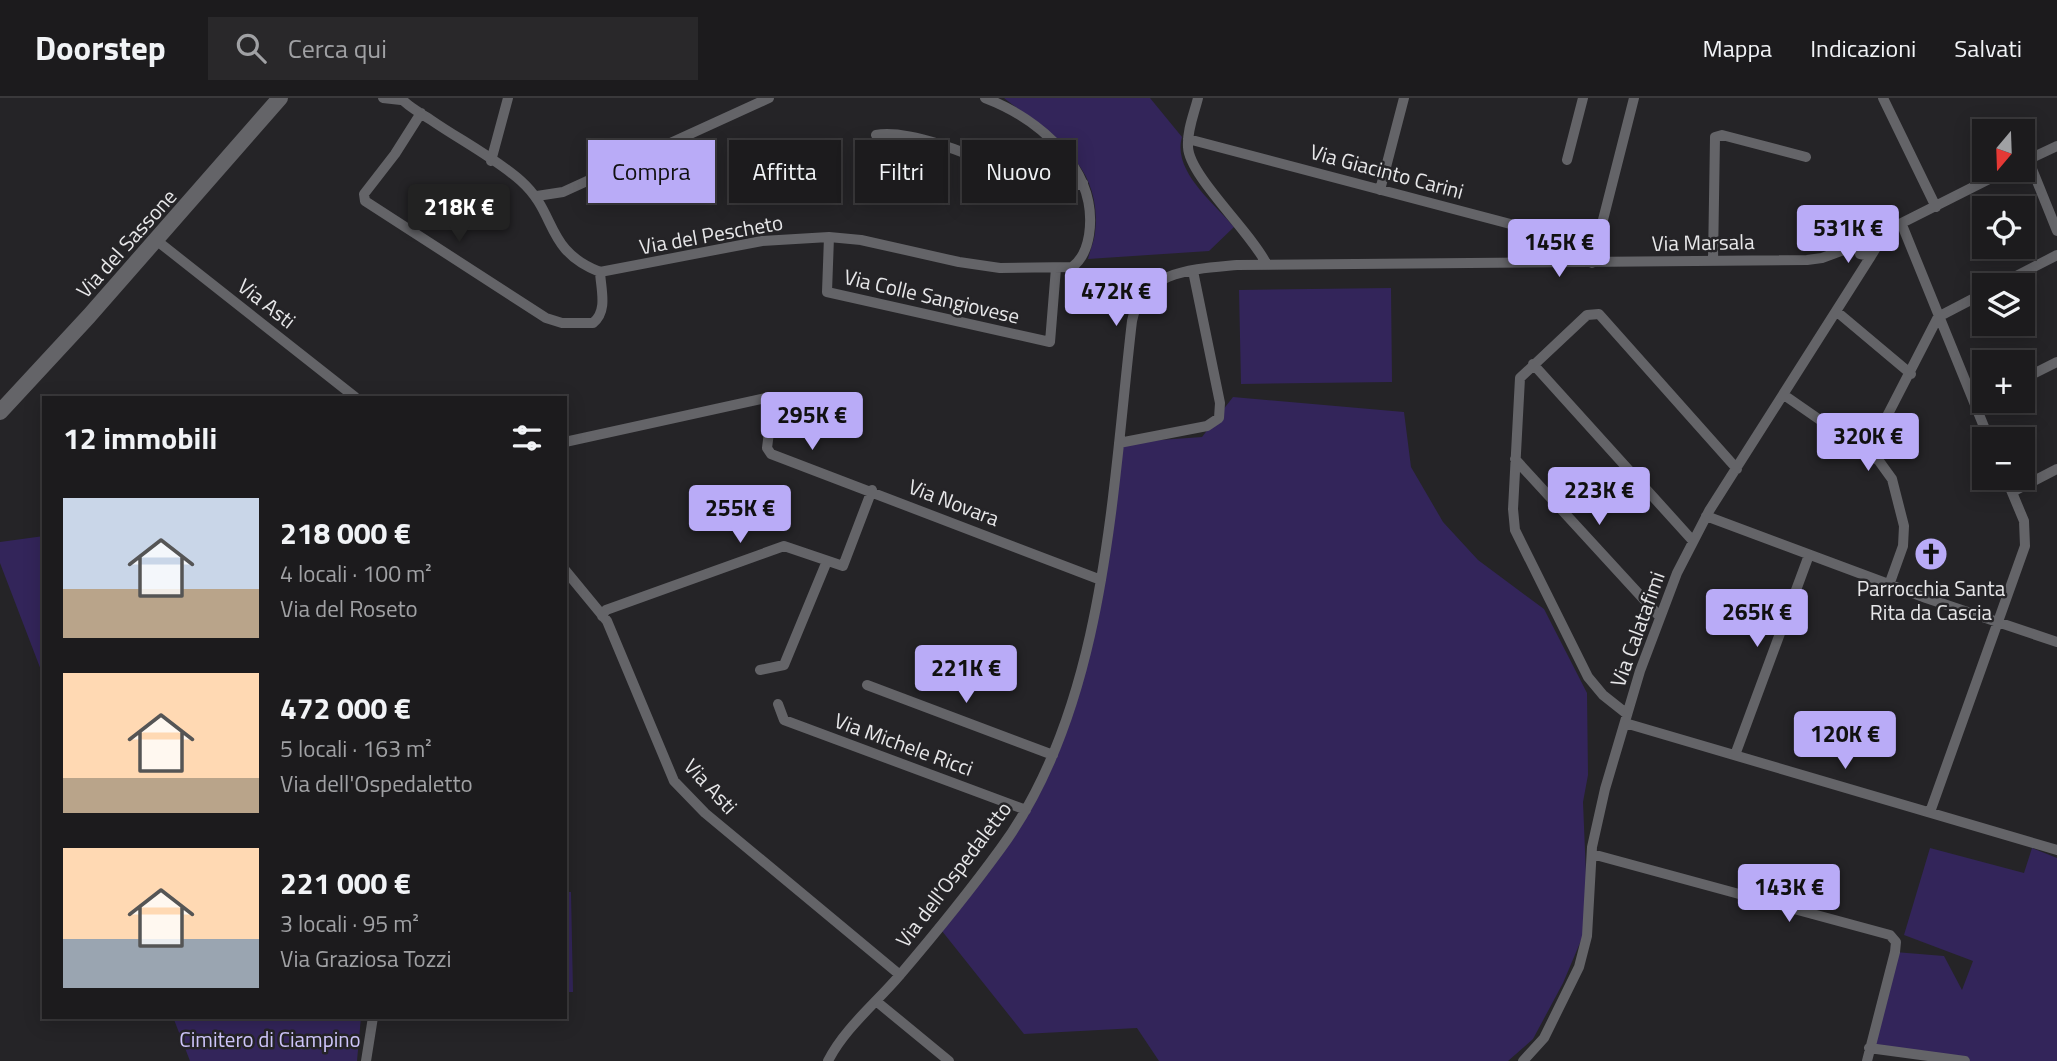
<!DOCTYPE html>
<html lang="it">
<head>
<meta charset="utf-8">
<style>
  :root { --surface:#1c1b1d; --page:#29282a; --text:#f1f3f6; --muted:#a0a1a4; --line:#3a393b; --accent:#b9abf7 }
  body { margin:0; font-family:"Titillium Web",sans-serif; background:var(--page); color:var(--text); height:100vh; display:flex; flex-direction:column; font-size:26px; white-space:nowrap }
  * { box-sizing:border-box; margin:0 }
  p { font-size:23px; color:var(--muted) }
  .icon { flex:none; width:38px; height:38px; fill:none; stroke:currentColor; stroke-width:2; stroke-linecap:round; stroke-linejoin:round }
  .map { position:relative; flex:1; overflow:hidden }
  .side { position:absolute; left:42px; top:298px; width:525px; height:623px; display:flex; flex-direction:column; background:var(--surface); border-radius:0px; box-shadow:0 4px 18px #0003,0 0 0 2px var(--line) }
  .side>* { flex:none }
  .banner { position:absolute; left:588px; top:42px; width:665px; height:63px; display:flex; gap:14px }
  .needle { width:46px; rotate:199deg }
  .fabs { position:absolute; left:1972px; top:21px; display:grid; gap:14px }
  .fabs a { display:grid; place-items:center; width:63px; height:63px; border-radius:0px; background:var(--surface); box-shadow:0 4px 18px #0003,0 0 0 2px var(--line); font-size:35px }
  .price { position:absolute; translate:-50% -60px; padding:0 16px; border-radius:7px; background:var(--accent); color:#111; font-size:23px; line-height:46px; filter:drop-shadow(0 2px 4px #0008) }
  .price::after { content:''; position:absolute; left:50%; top:42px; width:21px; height:16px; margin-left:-10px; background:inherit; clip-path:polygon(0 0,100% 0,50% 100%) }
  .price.on { background:#222; color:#fff }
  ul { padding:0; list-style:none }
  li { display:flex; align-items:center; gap:21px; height:175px; padding:0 21px }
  li span { display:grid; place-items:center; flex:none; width:196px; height:140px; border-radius:0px; color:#555 }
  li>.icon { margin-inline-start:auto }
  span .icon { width:84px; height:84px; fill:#fffc; stroke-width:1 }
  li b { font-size:30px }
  h2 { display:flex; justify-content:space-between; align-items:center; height:84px; padding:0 21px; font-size:30px }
  .chip { padding:0 24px; border-radius:0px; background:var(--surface); box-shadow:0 4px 18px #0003,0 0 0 2px var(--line); font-size:24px; line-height:63px }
  .chip.on { background:var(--accent); color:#111 }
  header { display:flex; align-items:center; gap:42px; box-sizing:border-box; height:98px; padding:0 35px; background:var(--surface); border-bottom:2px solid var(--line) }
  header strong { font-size:33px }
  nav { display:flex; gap:38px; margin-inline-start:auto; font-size:24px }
  .search { width:490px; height:63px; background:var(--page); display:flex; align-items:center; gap:18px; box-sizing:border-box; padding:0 24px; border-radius:0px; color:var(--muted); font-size:26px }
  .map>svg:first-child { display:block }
  .green { fill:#33255a }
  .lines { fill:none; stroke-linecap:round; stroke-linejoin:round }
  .street { stroke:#646468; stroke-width:10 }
  .secondary { stroke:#646468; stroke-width:16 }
  .labels { text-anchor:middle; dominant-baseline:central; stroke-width:5; stroke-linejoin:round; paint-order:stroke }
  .street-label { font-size:21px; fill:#e7e7e9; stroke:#252427 }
  .poi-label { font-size:21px; fill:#e7e7e9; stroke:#252427 }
  .park-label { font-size:21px; fill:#cfc6fb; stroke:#252427 }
</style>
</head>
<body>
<header>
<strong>Doorstep</strong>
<div class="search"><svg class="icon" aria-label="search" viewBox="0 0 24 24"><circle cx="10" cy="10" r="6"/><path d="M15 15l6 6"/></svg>Cerca qui</div>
<nav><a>Mappa</a><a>Indicazioni</a><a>Salvati</a></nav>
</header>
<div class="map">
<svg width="2057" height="963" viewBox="0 0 2057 963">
  <rect width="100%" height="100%" fill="#252427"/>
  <path class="green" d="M 1004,0 L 1150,0 L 1182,39 C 1172,73 1214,105 1234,129 L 1209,153 L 1088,161 C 1090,152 1094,144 1095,135 C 1103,66 1051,37 1004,0 Z
    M 1391,190 L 1392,284 L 1241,286 L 1239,192 Z
    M 1233,299 L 1404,314 L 1411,369 L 1443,424 L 1478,462 L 1544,511 L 1587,595 L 1588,677 L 1583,704 L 1588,826 L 1563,885 L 1533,941 L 1508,963 L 1159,963 L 1137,930 L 1024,936 L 938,828 C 965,793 1007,747 1027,709 C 1088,598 1100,469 1119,345 L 1202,339 Z
    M 44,438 L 44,580 L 0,465 L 0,444 Z
    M 1930,750 L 2024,775 L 2032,750 L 2057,760 L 2057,963 L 1965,963 L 1869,950 L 1895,854 L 1944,858 L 1962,892 L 1973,863 L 1904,837 Z
    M 565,794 L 571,794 L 573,894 L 565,894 Z
    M 173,919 L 361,919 L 357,963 L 190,963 Z"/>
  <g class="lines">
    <path class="street" d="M 383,0 L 401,2
      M 401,0 C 408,9 421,15 431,22 C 460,42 495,60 521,83 C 558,116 544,152 600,174 L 762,143 L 829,139 L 861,142 L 959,164 L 1000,170 L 1072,169 C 1082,162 1087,149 1089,137 C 1099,72 1040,21 985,0
      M 1198,0 C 1194,16 1187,32 1188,49 C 1189,78 1252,135 1267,167
      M 1883,0 L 1936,109
      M 421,15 L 395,56 L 364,96 L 365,103 L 546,220 L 562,225 L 593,225 C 608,213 601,192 600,174
      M 876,37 C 906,31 970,55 997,70 C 1011,77 1024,90 1040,92 C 1055,95 1069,90 1083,85
      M 1188,41 L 1541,134 L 1557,165
      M 2028,61 L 2057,133
      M 1567,62 L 1583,0
      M 491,63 L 508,0
      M 2025,63 L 2057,48
      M 1380,92 L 1404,0
      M 537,98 L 563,94 L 769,0
      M 1902,127 L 1989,341
      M 1885,135 L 1871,158 L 1860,156 L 1860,146 L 2007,72
      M 829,139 L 827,194 L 1050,244 L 1056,170
      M 156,142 L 355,299
      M 1713,163 L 1715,39 L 1722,37 L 1806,59
      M 1592,165 L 1634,0
      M 1999,187 L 2057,157
      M 1836,213 L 1911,276
      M 1533,266 L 1693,443
      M 2023,281 L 2057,264
      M 1784,297 L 1879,363 L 1892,381 L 1904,428 L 1903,448 L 1889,487
      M 1886,320 L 1938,219 L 1984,195
      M 565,344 L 770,299 L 773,303 L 767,350 L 771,356 L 1101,482
      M 1119,345 L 1207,328 L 1219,320 L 1220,305 L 1193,173
      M 1515,361 L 1660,519
      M 2012,394 L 2057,371
      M 1706,418 L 1926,500 L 2057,544
      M 565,472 L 607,523 L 674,683 L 705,715 L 900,877
      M 602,518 L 606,512 L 784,448 L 843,468 L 872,392
      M 760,572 L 784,567 L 827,463
      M 867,587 L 1053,657
      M 778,606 L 784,622 L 1026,712
      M 1627,616 L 1603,597 L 1588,579 L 1515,432 L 1513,411 L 1520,280 L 1587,217 L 1599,216 L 1737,371
      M 1625,625 L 2057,752
      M 1735,657 L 1809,457
      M 1930,714 L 2025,448 L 2024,423 L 2006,380
      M 1592,756 L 1890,837 L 1896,844 L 1895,854 L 1867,963
      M 876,903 L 949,963
      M 1869,950 L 1965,963
      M 366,963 L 373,919
      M 828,963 C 844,931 876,905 899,878 C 934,837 969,794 1001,750 C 1106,607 1112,393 1132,223 C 1142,172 1194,171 1237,167 L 1807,162 L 1822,160 L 1860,146
      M 1523,963 L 1544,940 L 1579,869 L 1587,838 L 1592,749 L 1605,691 L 1640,573 L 1677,475 L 1709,413 L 1871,158"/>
    <path class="secondary" d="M 0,314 L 89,218 L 280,0"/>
  </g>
  <defs>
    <symbol id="church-disc" viewBox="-11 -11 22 22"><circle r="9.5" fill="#b9abf7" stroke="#252427"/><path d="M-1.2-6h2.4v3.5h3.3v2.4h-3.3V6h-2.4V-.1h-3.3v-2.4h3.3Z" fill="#111"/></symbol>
  </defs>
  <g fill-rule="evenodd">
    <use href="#church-disc" x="1912" y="437" width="38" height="38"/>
  </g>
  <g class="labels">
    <g class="street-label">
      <text transform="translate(1387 73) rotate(15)">Via Giacinto Carini</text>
      <text transform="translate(711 136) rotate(-10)">Via del Pescheto</text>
      <text transform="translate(1703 144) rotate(-1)">Via Marsala</text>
      <text transform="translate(126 145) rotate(-48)">Via del Sassone</text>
      <text transform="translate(932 198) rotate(13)">Via Colle Sangiovese</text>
      <text transform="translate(267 205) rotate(38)">Via Asti</text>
      <text transform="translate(954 404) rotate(21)">Via Novara</text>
      <text transform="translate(1637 531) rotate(-70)">Via Calatafimi</text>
      <text transform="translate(904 646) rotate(20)">Via Michele Ricci</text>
      <text transform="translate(711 688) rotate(47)">Via Asti</text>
      <text transform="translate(953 776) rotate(-53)">Via dell'Ospedaletto</text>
    </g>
    <g class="poi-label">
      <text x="1931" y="490">Parrocchia Santa<tspan x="1931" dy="24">Rita da Cascia</tspan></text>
    </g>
    <g class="park-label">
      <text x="270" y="941">Cimitero di Ciampino</text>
    </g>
  </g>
</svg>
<div class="fabs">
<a><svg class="needle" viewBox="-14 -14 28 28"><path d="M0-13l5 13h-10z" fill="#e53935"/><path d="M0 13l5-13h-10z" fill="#a0a1a4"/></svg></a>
<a><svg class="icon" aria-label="locate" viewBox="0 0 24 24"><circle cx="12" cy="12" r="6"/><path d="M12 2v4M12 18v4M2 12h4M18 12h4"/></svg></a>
<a><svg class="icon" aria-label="layers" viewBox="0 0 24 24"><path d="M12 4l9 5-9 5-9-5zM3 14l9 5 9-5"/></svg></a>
<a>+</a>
<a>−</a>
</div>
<b class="price on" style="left:459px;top:146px">218K €</b>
<b class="price" style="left:1848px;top:167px">531K €</b>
<b class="price" style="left:1559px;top:181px">145K €</b>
<b class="price" style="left:1116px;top:230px">472K €</b>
<b class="price" style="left:812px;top:354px">295K €</b>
<b class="price" style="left:1868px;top:375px">320K €</b>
<b class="price" style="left:1599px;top:429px">223K €</b>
<b class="price" style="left:740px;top:447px">255K €</b>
<b class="price" style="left:1757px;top:551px">265K €</b>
<b class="price" style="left:966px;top:607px">221K €</b>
<b class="price" style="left:1845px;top:673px">120K €</b>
<b class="price" style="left:1789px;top:826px">143K €</b>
<div class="banner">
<a class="chip on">Compra</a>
<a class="chip">Affitta</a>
<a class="chip">Filtri</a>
<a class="chip">Nuovo</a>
</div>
<section class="side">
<h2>12 immobili<svg class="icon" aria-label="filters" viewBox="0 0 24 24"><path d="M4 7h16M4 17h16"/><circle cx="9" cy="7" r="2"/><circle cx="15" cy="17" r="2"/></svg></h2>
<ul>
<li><span style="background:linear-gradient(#c9d6e8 65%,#b9a48a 0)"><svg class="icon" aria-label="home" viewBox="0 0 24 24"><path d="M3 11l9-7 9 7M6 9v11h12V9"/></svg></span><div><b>218 000 €</b><p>4 locali · 100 m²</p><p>Via del Roseto</p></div></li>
<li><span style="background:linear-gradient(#ffd9b3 75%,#b9a48a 0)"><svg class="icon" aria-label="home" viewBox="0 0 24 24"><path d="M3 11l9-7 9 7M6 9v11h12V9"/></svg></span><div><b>472 000 €</b><p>5 locali · 163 m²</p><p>Via dell'Ospedaletto</p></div></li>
<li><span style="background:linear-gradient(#ffd9b3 65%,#9aa5b1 0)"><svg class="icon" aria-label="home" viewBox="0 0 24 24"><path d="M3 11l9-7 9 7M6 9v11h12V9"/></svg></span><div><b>221 000 €</b><p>3 locali · 95 m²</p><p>Via Graziosa Tozzi</p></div></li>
</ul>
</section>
</div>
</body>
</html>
